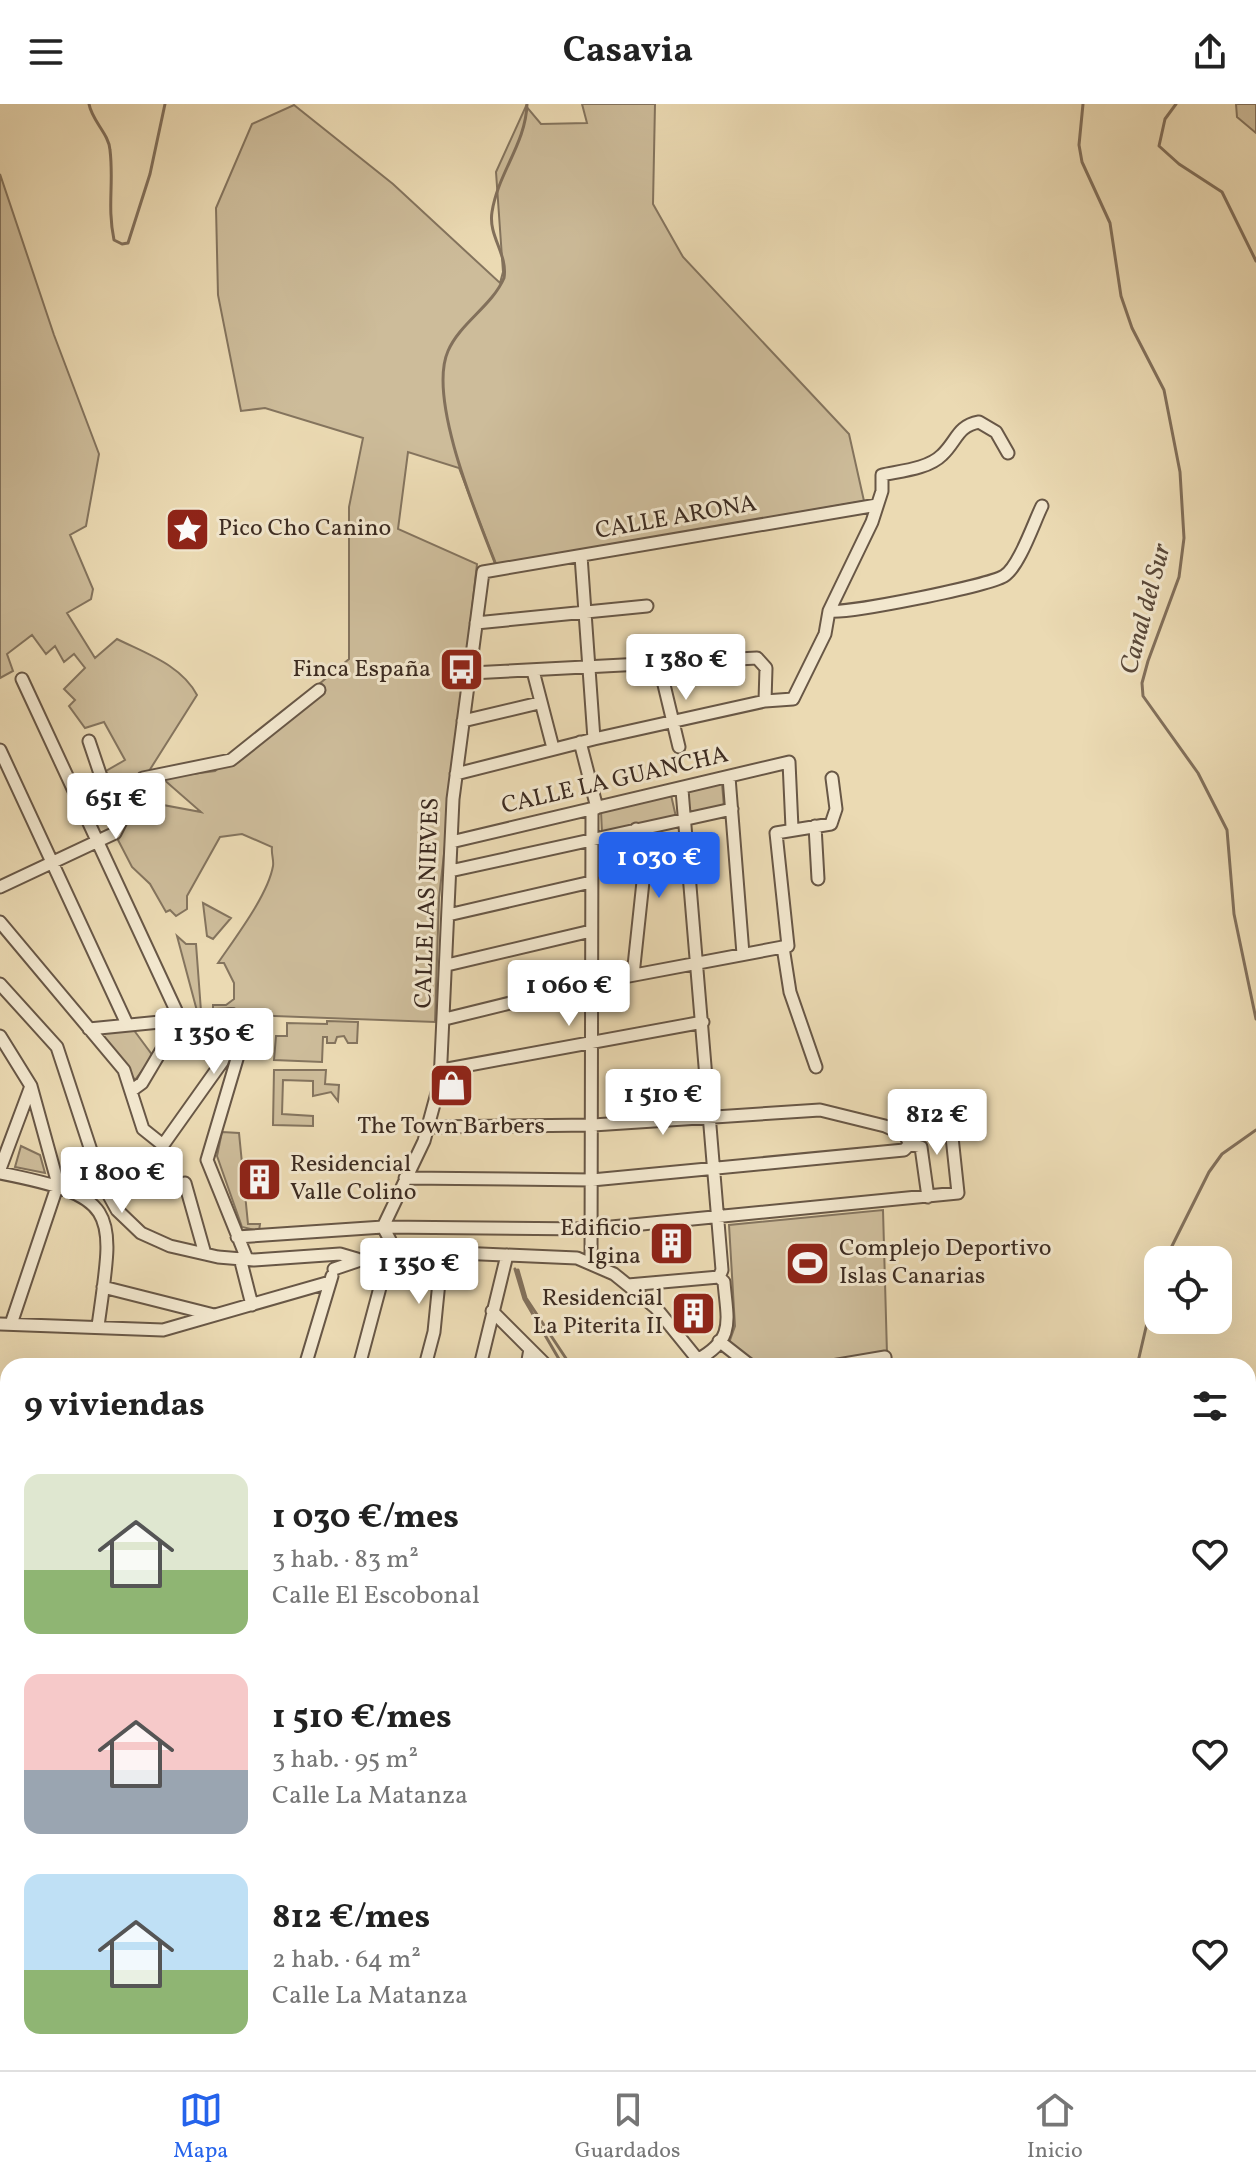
<!DOCTYPE html>
<html lang="es">
<head>
<meta charset="utf-8">
<style>
  :root { --surface:#fff; --page:#f6f6f6; --text:#222; --muted:#767676; --line:#e0e0e0; --accent:#2563eb }
  body { margin:0; font-family:Vollkorn,serif; background:var(--page); color:var(--text); height:100vh; display:flex; flex-direction:column; font-size:30px; white-space:nowrap }
  * { box-sizing:border-box; margin:0 }
  p { font-size:26px; color:var(--muted) }
  .icon { flex:none; width:44px; height:44px; fill:none; stroke:currentColor; stroke-width:2; stroke-linecap:round; stroke-linejoin:round }
  .map { position:relative; flex:1; overflow:hidden }
  .sheet { position:absolute; left:0px; top:1254px; width:1256px; height:712px; display:flex; flex-direction:column; background:var(--surface); border-radius:24px 24px 0 0; box-shadow:0 8px 32px #0002 }
  .sheet>* { flex:none }
  .fabs { position:absolute; left:1144px; top:1142px; display:grid; gap:16px }
  .fabs a { display:grid; place-items:center; width:88px; height:88px; border-radius:16px; background:var(--surface); box-shadow:0 8px 32px #0002; font-size:40px }
  .price { position:absolute; translate:-50% -68px; padding:0 18px; border-radius:8px; background:#fff; color:#222; font-size:26px; line-height:52px; filter:drop-shadow(0 2px 4px #0008) }
  .price::after { content:''; position:absolute; left:50%; top:48px; width:24px; height:18px; margin-left:-12px; background:inherit; clip-path:polygon(0 0,100% 0,50% 100%) }
  .price.active { background:var(--accent); color:#fff }
  ul { padding:0; list-style:none }
  li { display:flex; align-items:center; gap:24px; height:200px; padding:0 24px }
  li span { display:grid; place-items:center; flex:none; width:224px; height:160px; border-radius:16px; color:#555 }
  li>.icon { margin-inline-start:auto }
  span .icon { width:96px; height:96px; fill:#fffc; stroke-width:1 }
  li b { font-size:34px }
  h2 { display:flex; justify-content:space-between; align-items:center; height:96px; padding:0 24px; font-size:34px }
  header { display:flex; justify-content:space-between; align-items:center; height:104px; padding:0 24px; background:var(--surface); font-size:36px; font-weight:700 }
  .dock { display:flex; justify-content:space-around; align-items:center; height:112px; border-top:2px solid var(--line); background:var(--surface); font-size:22px; color:var(--muted) }
  .dock a { display:grid; justify-items:center; gap:4px }
  .dock .active { color:var(--accent) }
  .map>svg:first-child { display:block }
  .green { fill:#cdbc9a; stroke:#84745e; stroke-width:2 }
  .lines { fill:none; stroke-linecap:round; stroke-linejoin:round }
  .stream { stroke:#82705b; stroke-width:3 }
  .minor-casing { stroke:#685746; stroke-width:15 }
  .major-casing { stroke:#3c2b21; stroke-width:18 }
  .minor { stroke:#f2e7ce; stroke-width:11 }
  .major { stroke:#ebdab3; stroke-width:14 }
  .labels { text-anchor:middle; dominant-baseline:central; stroke-width:6; stroke-linejoin:round; paint-order:stroke }
  .street-label { font-size:24px; fill:#3c2b21; stroke:#f2e7ce }
  .poi-label { font-size:24px; fill:#3c2b21; stroke:#f2e7ce; text-anchor:start }
  .water-label { font-size:26px; font-style:italic; fill:#594839; stroke:#f2e7ce }
</style>
</head>
<body>
<header><svg class="icon" aria-label="menu" viewBox="0 0 24 24"><path d="M4 6h16M4 12h16M4 18h16"/></svg>Casavia<svg class="icon" aria-label="share" viewBox="0 0 24 24"><path d="M12 15V3M7 8l5-5 5 5M5 13v7h14v-7"/></svg></header>
<div class="map">
<svg width="1256" height="1966" viewBox="0 0 1256 1966">
  <rect width="100%" height="100%" fill="#ebdab3"/>
  <filter id="stains"><feTurbulence type="fractalNoise" baseFrequency=".0025" numOctaves="4"/><feColorMatrix values="0 0 0 0 .2 0 0 0 0 .09 0 0 0 0 .02 0 0 0 .5 -.17"/></filter>
  <radialGradient id="worn" r=".72"><stop offset=".6" stop-color="#630" stop-opacity="0"/><stop offset="1" stop-color="#630" stop-opacity=".3"/></radialGradient>
  <path class="green" d="M 582,0 L 655,0 L 653,100 L 683,153 L 849,330 L 864,397 L 496,461 L 459,364 L 408,348 L 398,425 L 477,460 L 439,794 L 435,918 L 245,911 L 234,904 L 213,905 L 213,901 L 226,901 L 234,895 L 234,879 L 224,859 L 218,859 C 235,834 268,791 273,762 C 274,756 271,749 272,743 L 242,730 L 220,733 L 187,792 L 187,805 L 176,812 L 170,806 L 166,808 L 150,780 L 132,763 L 118,736 L 136,696 L 201,708 L 162,674 L 215,667 L 349,555 L 349,403 L 363,334 L 265,304 L 241,307 L 218,191 L 216,104 L 252,20 L 294,1 L 393,80 L 500,179 L 503,168 L 496,68 L 526,2 L 541,20 L 587,19 Z
    M 1236,0 L 1256,0 L 1256,29 L 1237,13 Z
    M 0,70 L 54,231 L 99,350 L 86,422 L 70,431 L 93,485 L 91,495 L 67,509 L 95,554 L 117,535 C 147,550 181,561 197,591 L 120,713 L 106,667 L 125,656 L 104,618 L 85,624 L 69,602 L 75,596 L 64,585 L 85,564 L 74,550 L 64,558 L 55,542 L 46,550 L 32,531 L 7,550 L 13,567 L 0,574 Z
    M 722,679 L 724,703 L 689,709 L 689,687 Z
    M 671,691 L 676,713 L 602,729 L 601,707 Z
    M 203,799 L 231,814 L 213,835 L 207,832 Z
    M 177,832 L 186,840 L 196,840 L 201,907 L 197,907 Z
    M 327,917 L 358,918 L 357,939 L 348,939 L 344,932 L 337,933 L 335,939 L 327,939 L 327,933 L 323,933 L 322,958 L 274,956 L 276,932 L 287,932 L 287,919 L 327,920 Z
    M 133,925 L 153,952 L 135,976 L 101,929 Z
    M 274,966 L 326,966 L 325,980 L 339,981 L 338,997 L 331,988 L 313,992 L 313,977 L 283,976 L 282,1010 L 313,1012 L 313,1022 L 273,1021 Z
    M 222,1028 L 239,1029 L 248,1120 L 260,1120 L 259,1127 L 242,1123 L 217,1052 Z
    M 21,1042 L 40,1051 L 45,1069 L 15,1063 Z
    M 883,1106 L 887,1250 L 817,1262 L 756,1262 L 729,1239 L 735,1222 L 729,1121 Z
    M 8,1357 L 8,1545 L 0,1542 L 0,1358 Z
    M 8,1707 L 8,1911 L 0,1899 L 0,1712 Z"/>
  <g class="lines">
    <path class="stream" d="M 89,0 C 92,17 109,30 110,46 C 114,79 107,102 114,136 L 122,140 L 128,139 L 150,70 L 165,0
      M 1083,0 L 1079,41 L 1082,58 L 1110,119 L 1121,192 L 1132,224 L 1164,286 L 1180,368 L 1184,434 L 1179,473 L 1148,557 L 1142,579 L 1143,592 L 1198,669 L 1227,726 L 1234,810 L 1256,915
      M 1176,0 L 1165,15 L 1159,42 L 1179,60 L 1222,88 L 1256,157
      M 496,461 C 478,414 427,295 448,247 C 460,219 492,202 504,174 C 508,150 488,132 492,108 C 498,69 526,39 527,0
      M 1165,1156 L 1209,1068 L 1222,1050 L 1256,1026
      M 515,1165 L 524,1195 L 563,1262
      M 518,1166 L 526,1194 L 571,1262
      M 1137,1262 L 1158,1172
      M 1248,1658 L 1256,1650
      M 1248,1670 L 1256,1664
      M 0,1728 L 8,1730"/>
    <defs>
      <path id="minor" d="M 581,452 L 594,635
        M 829,507 C 848,510 987,482 1004,472 C 1019,463 1034,418 1042,402
        M 476,519 L 647,502
        M 659,560 L 679,643
        M 533,567 L 553,644
        M 471,569 L 757,554 L 766,564 L 765,597
        M 22,575 L 180,915 L 142,979 L 131,987
        M 463,617 L 539,599
        M 89,637 L 118,723
        M 580,638 L 597,704
        M 0,646 L 127,920
        M 456,670 L 594,635 L 765,597 L 793,595 L 825,530 L 829,507 L 872,418 L 882,387 L 882,371 C 900,367 928,365 942,351 C 957,337 957,322 979,318 L 996,328 L 1008,349
        M 729,673 L 743,850
        M 682,686 L 722,1166 L 719,1173 L 724,1178 C 727,1216 736,1235 697,1256
        M 815,722 L 818,775
        M 451,738 L 789,658 L 792,724
        M 450,767 L 732,705
        M 0,783 L 115,729 L 143,674 L 231,656 L 319,586
        M 448,811 L 591,778
        M 0,818 L 124,966 L 143,1025 L 163,1041 L 222,958 L 237,918
        M 783,843 L 790,888 L 816,963
        M 447,861 L 591,827
        M 633,871 L 645,759 L 636,725
        M 0,880 L 57,943 L 101,1077 L 117,1106 L 141,1129 L 170,1142 L 218,1153 L 254,1156 L 340,1150 L 357,1155
        M 445,915 L 592,879 L 788,842 L 776,729 L 831,720 L 836,705 L 832,674
        M 89,925 L 231,911 L 242,923 L 242,938 L 207,1056 L 247,1155
        M 0,932 L 31,982 L 58,1080 L 11,1220
        M 442,966 L 703,918
        M 428,1023 L 593,1021 L 820,1006 L 885,1022 L 905,1031 L 910,1040 L 921,1043 L 928,1093
        M 0,1065 L 31,982
        M 0,1069 C 122,1093 114,1107 98,1222
        M 405,1074 L 592,1076 L 904,1046 L 910,1040
        M 185,1079 L 205,1150
        M 383,1123 L 424,1037 L 440,978 L 453,695 L 483,468 L 877,401
        M 237,1133 L 383,1123 L 591,1125 L 958,1089 L 950,1014
        M 240,1154 L 252,1201
        M 591,1158 L 592,705
        M 334,1165 L 390,1146 L 577,1154 L 614,1170 L 656,1204 L 703,1262
        M 628,1181 L 719,1173
        M 103,1183 L 214,1211
        M 492,1207 L 547,1262
        M 0,1220 L 163,1226 L 330,1178
        M 719,1237 L 751,1262
        M 305,1262 L 332,1172
        M 359,1262 L 390,1146 L 390,1136 L 383,1123
        M 425,1262 L 434,1228 L 442,1148
        M 480,1262 L 507,1151
        M 527,1262 L 530,1245
        M 832,1262 L 885,1253 L 886,1262
        M 1248,1292 L 1256,1298
        M 0,1296 L 8,1295
        M 1248,1323 L 1256,1328
        M 0,1355 L 8,1353
        M 1248,1405 L 1256,1399
        M 0,1703 L 8,1698
        M 1248,1765 L 1256,1765
        M 1248,1843 L 1256,1793
        M 1248,1906 L 1256,1908
        M 353,1958 L 354,1966
        M 938,1958 L 951,1966
        M 34,1966 L 37,1958
        M 55,1966 L 58,1958
        M 871,1966 L 876,1958
        M 994,1966 L 999,1958
        M 1067,1966 L 1068,1958
        M 1150,1966 L 1151,1958
        M 1229,1966 L 1230,1958"/>
      <path id="major" d="M 0,1553 L 8,1556
        M 0,1565 L 8,1569
        M 577,1958 L 600,1966
        M 619,1958 L 643,1966"/>
    </defs>
    <use href="#minor" class="minor-casing"/>
    <use href="#major" class="major-casing"/>
    <use href="#minor" class="minor"/>
    <use href="#major" class="major"/>
  </g>
  <defs>
    <symbol id="sight-square" viewBox="-11 -11 22 22"><rect x="-9" y="-9" width="18" height="18" rx="4" fill="#8f2418" stroke="#f2e7ce"/><path d="M0-6L1.8-2.2L6-1.7L2.9 1.2L3.7 5.4L0 3.3L-3.7 5.4L-2.9 1.2L-6-1.7L-1.8-2.2Z" fill="#fff"/></symbol>
    <symbol id="bus-square" viewBox="-11 -11 22 22"><rect x="-9" y="-9" width="18" height="18" rx="4" fill="#8f2418" stroke="#f2e7ce"/><path d="M-5-6H5V4H4V6H2V4H-2V6H-4V4H-5ZM-3.5-4V0h7V-4ZM-3.5 1.2v1.5H-2V1.2ZM2 1.2v1.5H3.5V1.2Z" fill="#fff"/></symbol>
    <symbol id="shop-square" viewBox="-11 -11 22 22"><rect x="-9" y="-9" width="18" height="18" rx="4" fill="#8f2418" stroke="#f2e7ce"/><path d="M-5-2.5h2.3a2.7 3.5 0 0 1 5.4 0H5L5.5 6h-11ZM-1.5-2.5h3a1.5 2.3 0 0 0-3 0Z" fill="#fff"/></symbol>
    <symbol id="building-square" viewBox="-11 -11 22 22"><rect x="-9" y="-9" width="18" height="18" rx="4" fill="#8f2418" stroke="#f2e7ce"/><path d="M-4-6H4V6H1V3H-1V6H-4ZM-2.5-4.3h1.7v1.8h-1.7ZM.8-4.3h1.7v1.8H.8ZM-2.5-1h1.7V.8h-1.7ZM.8-1h1.7V.8H.8Z" fill="#fff"/></symbol>
    <symbol id="stadium-square" viewBox="-11 -11 22 22"><rect x="-9" y="-9" width="18" height="18" rx="4" fill="#8f2418" stroke="#f2e7ce"/><path d="M0-5a6.5 5 0 1 0 0 10a6.5 5 0 1 0 0-10ZM-3.5-1.8h7v3.6h-7Z" fill="#fff"/></symbol>
  </defs>
  <g fill-rule="evenodd">
    <use href="#sight-square" x="162" y="400" width="51" height="51"/>
    <use href="#bus-square" x="436" y="540" width="51" height="51"/>
    <use href="#shop-square" x="426" y="956" width="51" height="51"/>
    <use href="#building-square" x="234" y="1050" width="51" height="51"/>
    <use href="#building-square" x="646" y="1114" width="51" height="51"/>
    <use href="#stadium-square" x="782" y="1134" width="51" height="51"/>
    <use href="#building-square" x="668" y="1184" width="51" height="51"/>
  </g>
  <g class="labels">
    <g class="street-label">
      <text transform="translate(676 414) rotate(-10)">CALLE ARONA</text>
      <text transform="translate(615 677) rotate(-13)">CALLE LA GUANCHA</text>
      <text transform="translate(428 799) rotate(-88)">CALLE LAS NIEVES</text>
    </g>
    <g class="poi-label">
      <text x="218" y="425">Pico Cho Canino</text>
      <text x="431" y="566" text-anchor="end">Finca España</text>
      <text x="451" y="1023" text-anchor="middle">The Town Barbers</text>
      <text x="290" y="1061">Residencial<tspan x="290" dy="28">Valle Colino</tspan></text>
      <text x="641" y="1125" text-anchor="end">Edificio<tspan x="641" dy="28">Igina</tspan></text>
      <text x="839" y="1145">Complejo Deportivo<tspan x="839" dy="28">Islas Canarias</tspan></text>
      <text x="663" y="1195" text-anchor="end">Residencial<tspan x="663" dy="28">La Piterita II</tspan></text>
    </g>
    <g class="water-label">
      <text transform="translate(1146 505) rotate(-75)">Canal del Sur</text>
    </g>
  </g>
  <rect width="100%" height="100%" filter="url(#stains)"/>
  <rect width="100%" height="100%" fill="url(#worn)"/>
</svg>
<div class="fabs">
<a><svg class="icon" aria-label="locate" viewBox="0 0 24 24"><circle cx="12" cy="12" r="6"/><path d="M12 2v4M12 18v4M2 12h4M18 12h4"/></svg></a>
</div>
<b class="price" style="left:686px;top:598px">1 380 €</b>
<b class="price" style="left:116px;top:737px">651 €</b>
<b class="price active" style="left:659px;top:796px">1 030 €</b>
<b class="price" style="left:569px;top:924px">1 060 €</b>
<b class="price" style="left:214px;top:972px">1 350 €</b>
<b class="price" style="left:663px;top:1033px">1 510 €</b>
<b class="price" style="left:937px;top:1053px">812 €</b>
<b class="price" style="left:122px;top:1111px">1 800 €</b>
<b class="price" style="left:419px;top:1202px">1 350 €</b>
<section class="sheet">
<h2>9 viviendas<svg class="icon" aria-label="filters" viewBox="0 0 24 24"><path d="M4 7h16M4 17h16"/><circle cx="9" cy="7" r="2"/><circle cx="15" cy="17" r="2"/></svg></h2>
<ul>
<li><span style="background:linear-gradient(#dfe7d0 60%,#8fb573 0)"><svg class="icon" aria-label="home" viewBox="0 0 24 24"><path d="M3 11l9-7 9 7M6 9v11h12V9"/></svg></span><div><b>1 030 €/mes</b><p>3 hab. · 83 m²</p><p>Calle El Escobonal</p></div><svg class="icon" aria-label="heart" viewBox="0 0 24 24"><path d="M12 20l-8-8c-3-5 5-10 8-4 3-6 11-1 8 4z"/></svg></li>
<li><span style="background:linear-gradient(#f6c9c9 60%,#9aa5b1 0)"><svg class="icon" aria-label="home" viewBox="0 0 24 24"><path d="M3 11l9-7 9 7M6 9v11h12V9"/></svg></span><div><b>1 510 €/mes</b><p>3 hab. · 95 m²</p><p>Calle La Matanza</p></div><svg class="icon" aria-label="heart" viewBox="0 0 24 24"><path d="M12 20l-8-8c-3-5 5-10 8-4 3-6 11-1 8 4z"/></svg></li>
<li><span style="background:linear-gradient(#bfe0f5 60%,#8fb573 0)"><svg class="icon" aria-label="home" viewBox="0 0 24 24"><path d="M3 11l9-7 9 7M6 9v11h12V9"/></svg></span><div><b>812 €/mes</b><p>2 hab. · 64 m²</p><p>Calle La Matanza</p></div><svg class="icon" aria-label="heart" viewBox="0 0 24 24"><path d="M12 20l-8-8c-3-5 5-10 8-4 3-6 11-1 8 4z"/></svg></li>
</ul>
</section>
</div>
<nav class="dock">
<a class="active"><svg class="icon" aria-label="map" viewBox="0 0 24 24"><path d="M3 6l6-2 6 2 6-2v14l-6 2-6-2-6 2zM9 4v14M15 6v14"/></svg>Mapa</a>
<a><svg class="icon" aria-label="saved" viewBox="0 0 24 24"><path d="M7 4h10v16l-5-4-5 4z"/></svg>Guardados</a>
<a><svg class="icon" aria-label="home" viewBox="0 0 24 24"><path d="M3 11l9-7 9 7M6 9v11h12V9"/></svg>Inicio</a>
</nav>
</body>
</html>
